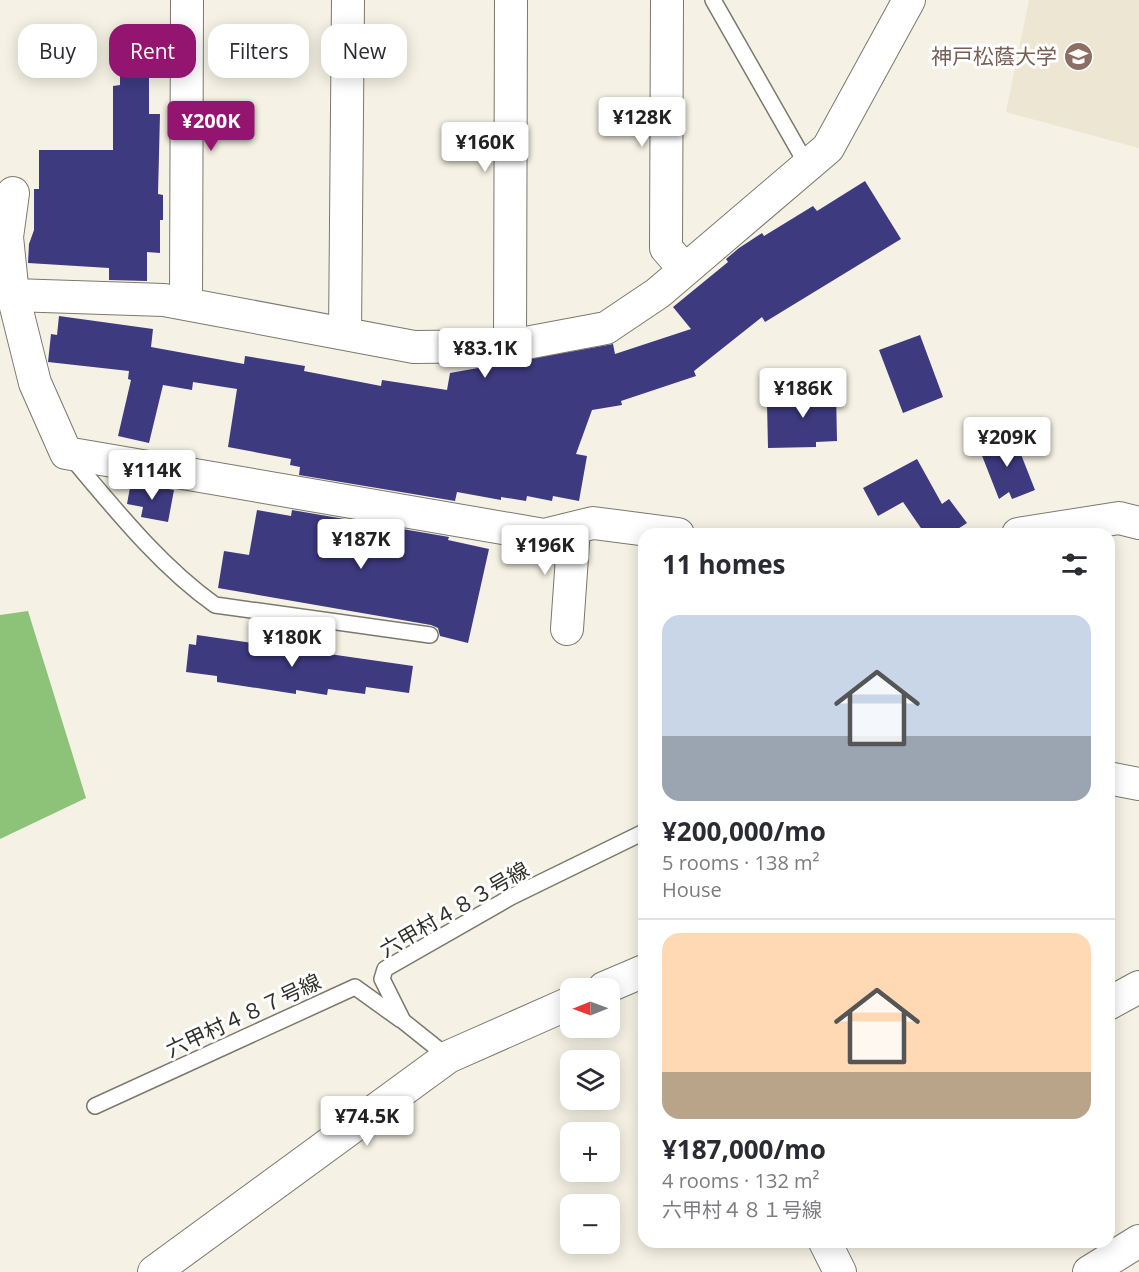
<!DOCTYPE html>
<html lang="en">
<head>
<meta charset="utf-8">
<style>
  :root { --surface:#fff; --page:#f2f2f3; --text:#2b2b33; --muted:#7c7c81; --line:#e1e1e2; --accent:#93156f }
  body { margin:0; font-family:"Open Sans","Noto Sans JP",sans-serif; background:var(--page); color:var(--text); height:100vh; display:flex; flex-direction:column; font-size:22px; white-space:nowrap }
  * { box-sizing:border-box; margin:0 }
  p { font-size:20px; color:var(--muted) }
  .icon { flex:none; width:33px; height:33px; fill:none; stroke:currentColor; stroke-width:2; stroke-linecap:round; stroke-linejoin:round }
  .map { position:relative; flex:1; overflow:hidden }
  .panel { position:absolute; left:638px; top:528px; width:477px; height:720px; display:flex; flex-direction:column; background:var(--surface); border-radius:18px; box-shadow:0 3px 15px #0003 }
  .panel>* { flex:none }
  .top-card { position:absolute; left:18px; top:24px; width:530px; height:54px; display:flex; gap:12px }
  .needle { width:39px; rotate:269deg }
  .tools { position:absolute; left:560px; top:978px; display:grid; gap:12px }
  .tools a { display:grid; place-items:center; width:60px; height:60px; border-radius:12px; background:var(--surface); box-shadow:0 3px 15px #0003; font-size:30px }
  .price { position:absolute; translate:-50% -51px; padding:0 14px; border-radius:6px; background:#fff; color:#222; font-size:20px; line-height:39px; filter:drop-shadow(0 2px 3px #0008) }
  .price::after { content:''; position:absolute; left:50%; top:36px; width:18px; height:14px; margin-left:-9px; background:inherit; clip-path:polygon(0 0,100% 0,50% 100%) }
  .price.current { background:var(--accent); color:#fff }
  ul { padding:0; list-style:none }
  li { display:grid; align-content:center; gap:12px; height:318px; padding:0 24px }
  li+li { border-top:2px solid var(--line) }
  li span { display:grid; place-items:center; height:186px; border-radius:18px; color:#555 }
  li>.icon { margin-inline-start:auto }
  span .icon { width:108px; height:108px; fill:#fffc; stroke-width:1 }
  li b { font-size:26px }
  h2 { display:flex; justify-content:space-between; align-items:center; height:72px; padding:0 24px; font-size:26px }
  .chip { padding:0 21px; border-radius:18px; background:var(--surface); box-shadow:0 3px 15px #0003; font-size:21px; line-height:54px }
  .chip.current { background:var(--accent); color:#fff }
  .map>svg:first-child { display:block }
  .built { fill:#ece6d2 }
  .forest { fill:#8dc279 }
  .building { fill:#3d3a80 }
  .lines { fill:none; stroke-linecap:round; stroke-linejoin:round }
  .service-casing { stroke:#7c786d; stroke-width:18 }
  .minor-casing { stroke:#7c786d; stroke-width:34 }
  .service { stroke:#fff; stroke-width:15 }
  .minor { stroke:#fff; stroke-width:32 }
  .labels { text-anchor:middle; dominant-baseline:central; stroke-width:6; stroke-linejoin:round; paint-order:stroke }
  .education-label { font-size:21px; fill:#785e54; stroke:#fff; text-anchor:end }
  .street-label { font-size:21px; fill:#31302b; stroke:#fff }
</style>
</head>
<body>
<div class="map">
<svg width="1139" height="1272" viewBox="0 0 1139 1272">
  <rect width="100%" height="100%" fill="#f5f1e4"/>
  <path class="built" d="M 1029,0 L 1139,0 L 1139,148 L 1006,112 Z"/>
  <path class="forest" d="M 28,611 L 86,798 L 0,839 L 0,615 Z"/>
  <path class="building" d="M 120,67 L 149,67 L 149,114 L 160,114 L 158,194 L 163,195 L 163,220 L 160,220 L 160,253 L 147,252 L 147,281 L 109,280 L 109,268 L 28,263 L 29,244 L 34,230 L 34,189 L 39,189 L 39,150 L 113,150 L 113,86 L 120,85 Z
    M 865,181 L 901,239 L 765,322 L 762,317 L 694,371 L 696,376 L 621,401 L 622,405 L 592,410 L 576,454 L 587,456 L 579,501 L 553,496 L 552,501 L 527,496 L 526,501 L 501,497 L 501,500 L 457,492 L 455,501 L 299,475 L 300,467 L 290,465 L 291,459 L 228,447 L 237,389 L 193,382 L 192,390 L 163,385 L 149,443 L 118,436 L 131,380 L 128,379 L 129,371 L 48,362 L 51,334 L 57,335 L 59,316 L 153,329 L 151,347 L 244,364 L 245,356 L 305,366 L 304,371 L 381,386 L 382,380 L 447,390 L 450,373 L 613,344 L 615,354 L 691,329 L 673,307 L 728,262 L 726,259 L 739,248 L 762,233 L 764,236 L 813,206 L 817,211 Z
    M 920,335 L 943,397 L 903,413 L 879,350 Z
    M 787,385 L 810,385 L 811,392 L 836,391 L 837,441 L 816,442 L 816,447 L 768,448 L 767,403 L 788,403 Z
    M 1013,434 L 1035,490 L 1012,499 L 1009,492 L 999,499 L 979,448 Z
    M 917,459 L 942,504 L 949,499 L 967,523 L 950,534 L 925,534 L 903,502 L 878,516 L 863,488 Z
    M 131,482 L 174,490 L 168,522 L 141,517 L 143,507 L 127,504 Z
    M 257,510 L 291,516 L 292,510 L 449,537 L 448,540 L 489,549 L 468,643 L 440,636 L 438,628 L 431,625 L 218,588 L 224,551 L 249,555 Z
    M 197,635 L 413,666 L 409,693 L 366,687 L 365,694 L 328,689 L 327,695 L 296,690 L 296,694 L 217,682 L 217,676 L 186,672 L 189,644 L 196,645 Z"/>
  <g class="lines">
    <defs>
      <path id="service" d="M 713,0 L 807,165
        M 70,456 C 114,508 159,565 215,605 L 430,635
        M 448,1057 L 403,1021 L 382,979 L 385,969 L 511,897 L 644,832
        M 95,1106 L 355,987 L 401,1020"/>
      <path id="minor" d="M 667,0 L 666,248 L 685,270
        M 13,193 L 7,237 L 13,295 L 35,383 L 66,453 L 544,535 L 593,523 L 678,534
        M 13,295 L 164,300 L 414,347 L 510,346 L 606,328 L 658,293 L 828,148 L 909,0
        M 186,304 L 187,0
        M 345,334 L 348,0
        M 510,346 L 511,0
        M 1018,534 L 1119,518 L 1139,523
        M 567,629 L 574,528
        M 1108,778 L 1139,784
        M 604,988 L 644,971
        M 1108,1004 L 1139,987
        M 825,1242 L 840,1272
        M 154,1272 L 448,1057 L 570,1003
        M 1089,1272 L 1139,1241"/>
    </defs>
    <use href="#service" class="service-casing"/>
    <use href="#minor" class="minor-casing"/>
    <use href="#service" class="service"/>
    <use href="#minor" class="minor"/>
  </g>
  <defs>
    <symbol id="university-disc" viewBox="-11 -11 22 22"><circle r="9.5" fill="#8d6e63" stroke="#fff"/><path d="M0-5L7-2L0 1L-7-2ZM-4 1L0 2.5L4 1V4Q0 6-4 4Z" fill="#fff"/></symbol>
  </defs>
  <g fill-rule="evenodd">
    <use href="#university-disc" x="1062" y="40" width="33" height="33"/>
  </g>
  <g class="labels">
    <g class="education-label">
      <text x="1057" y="56">神戸松蔭大学</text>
    </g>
    <g class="street-label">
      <text transform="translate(454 909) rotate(-30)">六甲村４８３号線</text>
      <text transform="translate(243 1015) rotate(-25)">六甲村４８７号線</text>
    </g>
  </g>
</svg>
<div class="tools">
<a><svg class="needle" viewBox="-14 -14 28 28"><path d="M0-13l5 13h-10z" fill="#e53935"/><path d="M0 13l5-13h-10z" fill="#7c7c81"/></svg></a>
<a><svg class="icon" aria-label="layers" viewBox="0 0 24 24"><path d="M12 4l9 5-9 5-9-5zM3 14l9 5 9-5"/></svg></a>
<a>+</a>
<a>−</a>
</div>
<b class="price" style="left:642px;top:148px">¥128K</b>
<b class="price current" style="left:211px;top:152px">¥200K</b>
<b class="price" style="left:485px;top:173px">¥160K</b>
<b class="price" style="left:485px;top:379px">¥83.1K</b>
<b class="price" style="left:803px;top:419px">¥186K</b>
<b class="price" style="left:1007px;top:468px">¥209K</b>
<b class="price" style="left:152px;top:501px">¥114K</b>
<b class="price" style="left:361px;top:570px">¥187K</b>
<b class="price" style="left:545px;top:576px">¥196K</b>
<b class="price" style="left:292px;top:668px">¥180K</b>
<b class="price" style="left:367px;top:1147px">¥74.5K</b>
<div class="top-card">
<a class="chip">Buy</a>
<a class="chip current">Rent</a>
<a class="chip">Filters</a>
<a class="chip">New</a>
</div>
<section class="panel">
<h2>11 homes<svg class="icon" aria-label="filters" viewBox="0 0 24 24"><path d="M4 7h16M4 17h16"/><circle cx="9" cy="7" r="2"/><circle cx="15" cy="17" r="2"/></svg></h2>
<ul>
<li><span style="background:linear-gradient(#c9d6e8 65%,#9aa5b1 0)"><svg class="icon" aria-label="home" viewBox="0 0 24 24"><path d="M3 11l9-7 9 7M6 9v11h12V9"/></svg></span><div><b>¥200,000/mo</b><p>5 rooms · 138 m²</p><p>House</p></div></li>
<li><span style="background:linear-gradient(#ffd9b3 75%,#b9a48a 0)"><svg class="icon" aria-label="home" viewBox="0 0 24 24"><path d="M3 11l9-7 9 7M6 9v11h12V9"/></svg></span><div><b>¥187,000/mo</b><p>4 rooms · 132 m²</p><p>六甲村４８１号線</p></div></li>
</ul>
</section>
</div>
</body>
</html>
